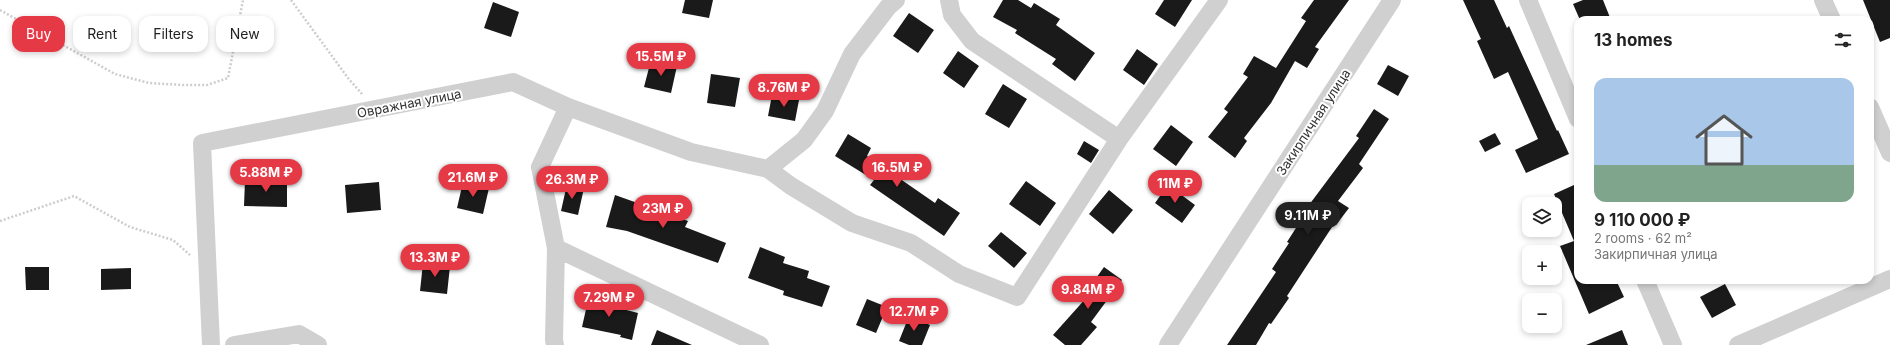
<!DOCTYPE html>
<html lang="en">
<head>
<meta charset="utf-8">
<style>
  :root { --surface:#fff; --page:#f6f6f6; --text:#222; --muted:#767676; --accent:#e63946 }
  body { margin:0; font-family:Inter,sans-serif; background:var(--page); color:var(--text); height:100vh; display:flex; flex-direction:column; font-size:15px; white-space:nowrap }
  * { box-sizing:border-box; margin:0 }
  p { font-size:13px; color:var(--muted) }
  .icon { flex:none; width:22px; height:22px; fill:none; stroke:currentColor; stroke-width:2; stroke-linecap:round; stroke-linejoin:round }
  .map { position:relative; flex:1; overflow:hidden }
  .sheet { position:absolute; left:1574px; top:16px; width:300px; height:268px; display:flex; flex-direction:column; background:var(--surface); border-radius:12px; box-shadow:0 2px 6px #0003 }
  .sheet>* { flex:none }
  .top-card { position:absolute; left:12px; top:16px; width:380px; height:36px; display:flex; gap:8px }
  .controls { position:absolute; left:1522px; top:197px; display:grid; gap:8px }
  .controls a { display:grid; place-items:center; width:40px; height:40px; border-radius:8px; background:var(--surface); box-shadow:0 2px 6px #0003; font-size:20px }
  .price { position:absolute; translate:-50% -34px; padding:0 9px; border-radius:14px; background:var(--accent); color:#fff; font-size:13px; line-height:26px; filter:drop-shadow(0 1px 2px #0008) }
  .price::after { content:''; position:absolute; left:50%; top:24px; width:12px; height:9px; margin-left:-6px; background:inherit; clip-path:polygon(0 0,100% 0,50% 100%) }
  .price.current { background:#222; color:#fff }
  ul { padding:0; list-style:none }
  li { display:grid; align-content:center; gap:8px; height:212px; padding:0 20px }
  li span { display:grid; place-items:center; height:124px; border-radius:12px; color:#555 }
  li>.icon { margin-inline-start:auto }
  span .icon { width:72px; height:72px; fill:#fffc; stroke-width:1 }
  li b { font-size:17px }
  h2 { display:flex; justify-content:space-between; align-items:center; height:48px; padding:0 20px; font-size:17px }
  .tag { padding:0 14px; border-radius:12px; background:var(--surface); box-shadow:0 2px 6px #0003; font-size:14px; line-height:36px }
  .tag.current { background:var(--accent); color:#fff }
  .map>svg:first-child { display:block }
  .building { fill:#1a1a1a }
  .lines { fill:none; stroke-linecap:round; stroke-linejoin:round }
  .path { stroke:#cdcdcd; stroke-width:2.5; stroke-dasharray:2 2; stroke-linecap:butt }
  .minor { stroke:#d0d0d0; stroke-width:18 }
  .labels { text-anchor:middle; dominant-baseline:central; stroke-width:4; stroke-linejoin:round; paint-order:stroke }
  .street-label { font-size:13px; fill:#333; stroke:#fff }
</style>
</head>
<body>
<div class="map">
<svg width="1890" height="345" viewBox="0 0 1890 345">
  <rect width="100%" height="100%" fill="#fff"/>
  <path class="building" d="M 685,0 L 713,0 L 709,18 L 682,13 Z
    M 1003,0 L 1018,0 L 1031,8 L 1034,3 L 1060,19 L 1056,25 L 1095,53 L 1075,81 L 1052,64 L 1056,59 L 1015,33 L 1017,30 L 993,17 Z
    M 1164,0 L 1192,0 L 1175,27 L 1155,14 Z
    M 1314,0 L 1349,0 L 1315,47 L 1319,49 L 1307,68 L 1295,61 L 1271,103 L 1244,138 L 1247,141 L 1235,158 L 1208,137 L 1228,112 L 1224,109 L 1248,77 L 1243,74 L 1254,56 L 1276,68 L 1306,21 L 1301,18 Z
    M 1463,0 L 1494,0 L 1507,28 L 1509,26 L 1557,131 L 1558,130 L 1569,154 L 1526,173 L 1515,150 L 1538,139 L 1508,72 L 1494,79 L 1477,41 L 1481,39 Z
    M 1583,0 L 1603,0 L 1611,20 L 1580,20 L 1573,4 Z
    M 1863,0 L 1890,0 L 1890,38 L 1880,42 Z
    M 493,2 L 519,12 L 511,37 L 484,28 Z
    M 909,13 L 934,30 L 918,53 L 893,36 Z
    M 1137,49 L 1158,64 L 1144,85 L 1123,70 Z
    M 958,51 L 979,66 L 964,88 L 943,73 Z
    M 651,60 L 677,66 L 671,93 L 644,87 Z
    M 1388,65 L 1409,76 L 1398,96 L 1377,84 Z
    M 711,74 L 740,78 L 735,107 L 707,103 Z
    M 1003,84 L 1027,99 L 1009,128 L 985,114 Z
    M 772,95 L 799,100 L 795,121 L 768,116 Z
    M 1374,109 L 1389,119 L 1359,164 L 1363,168 L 1338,201 L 1349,208 L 1336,225 L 1334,224 L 1287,296 L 1289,298 L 1271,324 L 1269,323 L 1256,345 L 1227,345 L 1276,272 L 1272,269 L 1289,243 L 1287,242 L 1310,206 L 1309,205 L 1359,138 L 1356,136 Z
    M 1171,125 L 1193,142 L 1176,166 L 1153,149 Z
    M 1495,133 L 1501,144 L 1485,152 L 1479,141 Z
    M 848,134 L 871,148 L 867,156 L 935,203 L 938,198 L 960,213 L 944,236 L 870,185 L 874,180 L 835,156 Z
    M 1084,141 L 1099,150 L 1091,163 L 1077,154 Z
    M 245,180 L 287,180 L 287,207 L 244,206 Z
    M 1026,181 L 1056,203 L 1040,226 L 1009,204 Z
    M 379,182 L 381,210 L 347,213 L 345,185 Z
    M 463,182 L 489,188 L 483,214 L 457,208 Z
    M 567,184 L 584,188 L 578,215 L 561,211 Z
    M 1168,185 L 1195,205 L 1182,223 L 1155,203 Z
    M 1574,185 L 1578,194 L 1578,280 L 1616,280 L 1624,297 L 1589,314 L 1560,246 L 1574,241 L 1554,194 Z
    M 1109,190 L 1133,210 L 1113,234 L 1089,214 Z
    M 615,195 L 688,221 L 685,227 L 726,243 L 718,263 L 627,231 L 606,227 Z
    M 1001,232 L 1027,253 L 1014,268 L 988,246 Z
    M 760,247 L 785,257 L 783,263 L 809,271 L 807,278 L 830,286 L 822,307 L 783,295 L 784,291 L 748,278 Z
    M 423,263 L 450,266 L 447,294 L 420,291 Z
    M 25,267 L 49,267 L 49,290 L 26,290 Z
    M 1104,267 L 1122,280 L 1091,322 L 1097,327 L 1081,345 L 1065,345 L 1053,335 L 1087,297 L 1084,295 Z
    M 131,268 L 131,289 L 101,290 L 101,269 Z
    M 1725,284 L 1736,305 L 1712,318 L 1700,297 Z
    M 589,296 L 608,300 L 607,305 L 638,313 L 632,340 L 620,337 L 621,335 L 582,327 Z
    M 867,299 L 887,307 L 876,333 L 856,325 Z
    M 909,316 L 930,325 L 922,345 L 909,345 L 899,341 Z
    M 657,330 L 692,345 L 651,345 Z
    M 1622,330 L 1628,345 L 1586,345 Z"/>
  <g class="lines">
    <path class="path" d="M 291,0 L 348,78 L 362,94
      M 0,10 L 115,74 L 149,83 L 183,85 L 207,85 L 228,78 L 243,0
      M 0,221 L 74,196 L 130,227 L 173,240 L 190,255"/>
    <path class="minor" d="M 949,0 L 952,15 L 972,41 L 1119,139
      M 1528,0 L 1578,119
      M 1823,0 L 1832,20
      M 568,107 L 691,152 L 768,169 L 791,186 L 852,223 L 911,243 L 959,274 L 1017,297 L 1119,139 L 1219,0
      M 1870,107 L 1890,153
      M 768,169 L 804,140 L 825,111 L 852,54 L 888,7 L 896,0
      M 556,248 L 760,345
      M 1645,280 L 1673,345
      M 211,345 L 202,143 L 513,82 L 568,107 L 540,167 L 556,248 L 554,340 L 555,345
      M 234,345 L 299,334 L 318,345
      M 1168,345 L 1392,0
      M 1738,345 L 1890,279"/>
  </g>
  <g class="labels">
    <g class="street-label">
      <text transform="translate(409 103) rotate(-11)">Овражная улица</text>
      <text transform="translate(1313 122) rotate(-57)">Закирпичная улица</text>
    </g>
  </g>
</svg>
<div class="controls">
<a><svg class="icon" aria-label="layers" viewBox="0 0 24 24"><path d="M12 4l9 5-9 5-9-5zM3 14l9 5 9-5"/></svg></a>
<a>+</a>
<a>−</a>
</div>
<b class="price" style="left:661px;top:77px">15.5M ₽</b>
<b class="price" style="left:784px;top:108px">8.76M ₽</b>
<b class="price" style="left:897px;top:188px">16.5M ₽</b>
<b class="price" style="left:266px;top:193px">5.88M ₽</b>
<b class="price" style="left:473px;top:198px">21.6M ₽</b>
<b class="price" style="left:572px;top:200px">26.3M ₽</b>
<b class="price" style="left:1175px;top:204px">11M ₽</b>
<b class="price" style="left:663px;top:229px">23M ₽</b>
<b class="price current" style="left:1308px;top:236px">9.11M ₽</b>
<b class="price" style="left:435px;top:278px">13.3M ₽</b>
<b class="price" style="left:1088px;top:310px">9.84M ₽</b>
<b class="price" style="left:609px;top:318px">7.29M ₽</b>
<b class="price" style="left:914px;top:332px">12.7M ₽</b>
<div class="top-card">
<a class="tag current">Buy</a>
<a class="tag">Rent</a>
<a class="tag">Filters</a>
<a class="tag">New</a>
</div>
<section class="sheet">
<h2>13 homes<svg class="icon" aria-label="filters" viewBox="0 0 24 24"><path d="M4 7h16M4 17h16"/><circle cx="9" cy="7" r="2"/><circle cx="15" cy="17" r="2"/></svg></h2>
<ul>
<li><span style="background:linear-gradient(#a9c7e8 70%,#7fa58c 0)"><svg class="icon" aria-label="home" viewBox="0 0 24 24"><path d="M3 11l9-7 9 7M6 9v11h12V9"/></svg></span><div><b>9 110 000 ₽</b><p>2 rooms · 62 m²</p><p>Закирпичная улица</p></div></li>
</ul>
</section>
</div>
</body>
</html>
